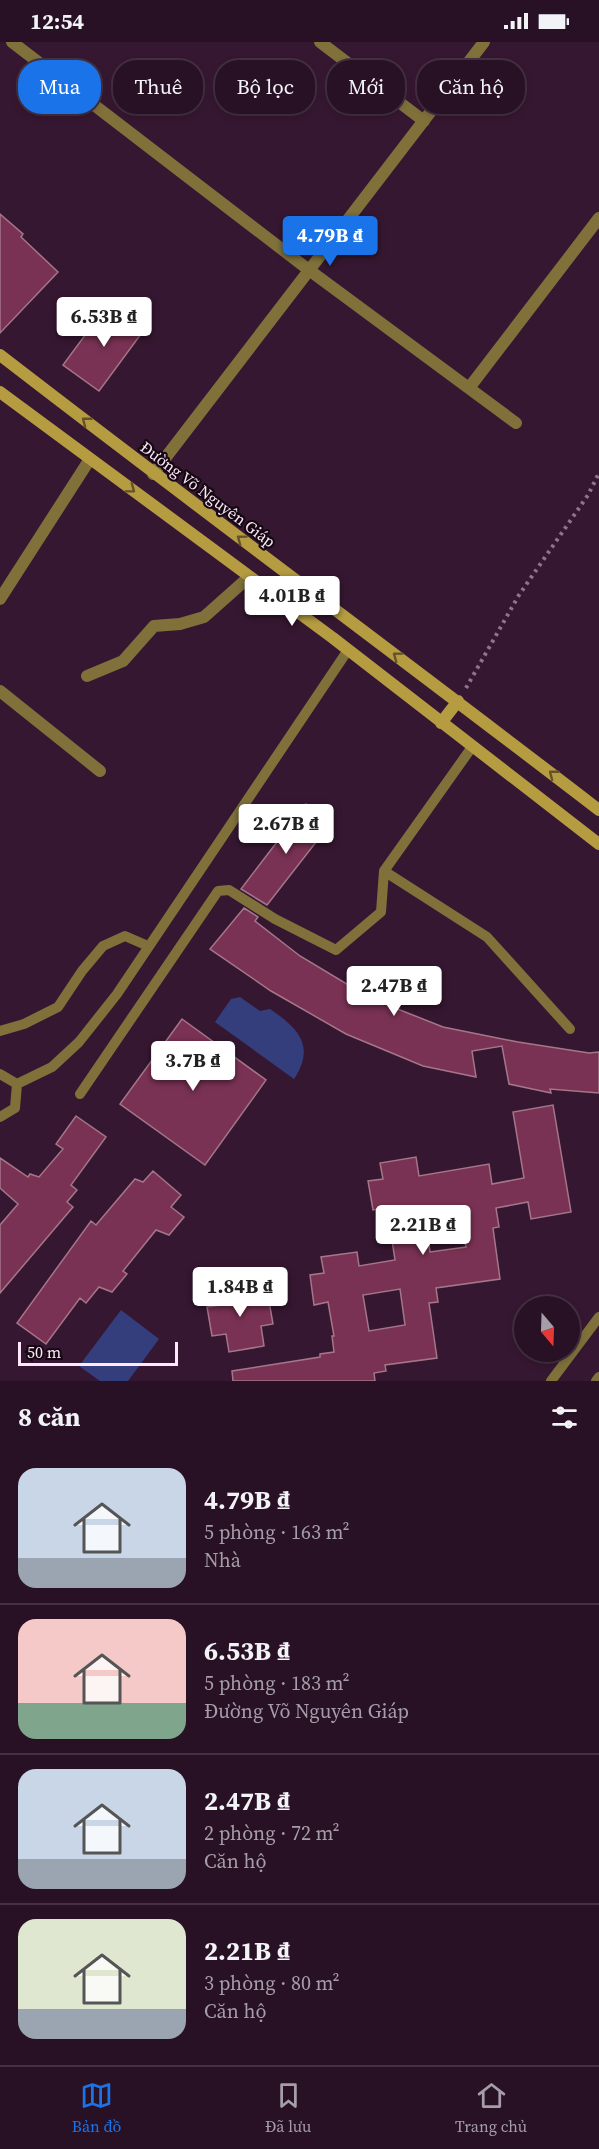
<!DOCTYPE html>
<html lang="vi">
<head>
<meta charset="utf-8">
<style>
  :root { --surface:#281125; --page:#341f32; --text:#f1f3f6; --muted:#a59da7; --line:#443142; --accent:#1a73e8 }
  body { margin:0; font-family:"Source Serif 4",serif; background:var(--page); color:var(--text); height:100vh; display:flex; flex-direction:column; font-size:22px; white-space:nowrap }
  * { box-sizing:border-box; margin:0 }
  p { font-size:20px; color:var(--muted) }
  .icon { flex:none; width:33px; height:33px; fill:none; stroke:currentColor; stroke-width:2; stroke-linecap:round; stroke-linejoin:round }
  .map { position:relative; height:1339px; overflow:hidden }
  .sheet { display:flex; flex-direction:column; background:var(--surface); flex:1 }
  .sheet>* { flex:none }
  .guide { position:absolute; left:18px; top:18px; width:564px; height:54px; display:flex; gap:12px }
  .needle { width:39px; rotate:161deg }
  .tools { position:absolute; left:514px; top:1254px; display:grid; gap:12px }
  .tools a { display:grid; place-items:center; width:66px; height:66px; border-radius:50%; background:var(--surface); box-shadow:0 3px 9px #0003,0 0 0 2px var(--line); font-size:30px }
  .scale { position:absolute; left:18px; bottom:15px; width:160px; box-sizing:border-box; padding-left:6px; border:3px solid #fee8f9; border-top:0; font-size:16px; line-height:21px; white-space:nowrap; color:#fee8f9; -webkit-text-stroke:4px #150813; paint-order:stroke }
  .price { position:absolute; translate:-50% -51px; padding:0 14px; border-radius:6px; background:#fff; color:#222; font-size:20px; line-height:39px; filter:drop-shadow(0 2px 3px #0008) }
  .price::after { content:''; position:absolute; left:50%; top:36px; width:18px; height:14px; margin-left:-9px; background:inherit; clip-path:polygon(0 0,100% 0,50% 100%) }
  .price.on { background:var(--accent); color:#fff }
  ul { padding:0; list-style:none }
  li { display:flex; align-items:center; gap:18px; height:150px; padding:0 18px }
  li+li { border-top:2px solid var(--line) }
  li span { display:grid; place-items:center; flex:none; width:168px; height:120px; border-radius:18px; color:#555 }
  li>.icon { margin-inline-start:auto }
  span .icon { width:72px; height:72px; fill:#fffc; stroke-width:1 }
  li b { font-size:26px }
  h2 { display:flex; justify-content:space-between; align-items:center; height:72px; padding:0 18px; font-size:26px }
  .chip { padding:0 21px; border-radius:24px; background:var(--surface); box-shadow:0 3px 9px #0003,0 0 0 2px var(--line); font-size:21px; line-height:54px }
  .chip.on { background:var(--accent); color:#fff }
  .status { display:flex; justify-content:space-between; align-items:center; height:42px; padding:0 30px; background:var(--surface); direction:ltr }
  .status svg { height:16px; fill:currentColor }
  .dock { display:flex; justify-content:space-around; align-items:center; height:84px; border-top:2px solid var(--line); background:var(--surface); font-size:16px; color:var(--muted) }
  .dock a { display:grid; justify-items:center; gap:3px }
  .dock .on { color:var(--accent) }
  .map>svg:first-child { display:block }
  .water { fill:#343e7d }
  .building { fill:#7a3254; stroke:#a57689; stroke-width:1.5; fill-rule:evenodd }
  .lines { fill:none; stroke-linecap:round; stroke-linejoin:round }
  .path { stroke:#8f748a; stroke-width:4; stroke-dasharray:3 4.5; stroke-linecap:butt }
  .lane { stroke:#80713b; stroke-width:10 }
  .street { stroke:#80713b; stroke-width:12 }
  .secondary { stroke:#b59c41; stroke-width:12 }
  .oneway { stroke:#65522a }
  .labels { text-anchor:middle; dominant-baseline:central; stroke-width:4.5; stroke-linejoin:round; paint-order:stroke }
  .street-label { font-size:16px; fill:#fee8f9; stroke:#150813 }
</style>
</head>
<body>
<div class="status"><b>12:54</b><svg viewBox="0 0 49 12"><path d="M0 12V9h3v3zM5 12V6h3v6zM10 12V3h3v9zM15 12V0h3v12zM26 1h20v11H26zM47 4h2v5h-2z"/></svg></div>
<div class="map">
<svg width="599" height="1339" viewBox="0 0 599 1339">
  <rect width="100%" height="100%" fill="#361731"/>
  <path class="water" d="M 240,955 L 260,969 L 270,967 C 298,986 316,1004 294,1037 L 215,980 L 231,957 Z
    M 121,1268 L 159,1297 L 128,1339 L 100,1339 L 79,1324 Z"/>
  <path class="building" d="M 0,172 L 23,192 L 21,195 L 58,230 L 0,291 Z
    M 108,262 L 144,288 L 99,349 L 63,323 Z
    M 306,762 L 331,781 L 267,863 L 241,847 Z
    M 244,866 L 258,875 L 255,879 L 300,914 L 370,956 L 443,985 L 518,1000 L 589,1011 L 599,1010 L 599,1051 L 550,1047 L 551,1051 L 509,1042 L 502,1004 L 472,1009 L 476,1035 L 423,1024 L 346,992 L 271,949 L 210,907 Z
    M 182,977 L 266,1038 L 205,1123 L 120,1062 Z
    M 553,1063 L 571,1170 L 531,1177 L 528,1160 L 496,1166 L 499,1185 L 493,1186 L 500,1237 L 436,1246 L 438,1260 L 429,1261 L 437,1316 L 385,1323 L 386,1329 L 374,1331 L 375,1339 L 233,1339 L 232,1329 L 320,1315 L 320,1312 L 334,1310 L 332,1294 L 334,1294 L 328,1260 L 314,1263 L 310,1233 L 324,1231 L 321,1215 L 357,1210 L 359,1224 L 395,1218 L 387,1166 L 373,1168 L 368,1139 L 383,1137 L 380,1121 L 416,1115 L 419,1134 L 489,1122 L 492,1142 L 524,1136 L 513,1070 ZM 461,1173 L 466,1205 L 430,1210 L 426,1178 ZM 400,1247 L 405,1283 L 369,1289 L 363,1253 Z
    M 76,1074 L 106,1095 L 71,1143 L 77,1148 L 67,1160 L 73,1165 L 0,1251 L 0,1183 L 18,1162 L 0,1146 L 0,1116 L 28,1135 L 30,1132 L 39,1135 L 63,1107 L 56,1102 Z
    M 153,1129 L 181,1153 L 171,1165 L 184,1175 L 169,1193 L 156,1188 L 123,1229 L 127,1232 L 112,1250 L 99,1245 L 86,1261 L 80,1256 L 46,1302 L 17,1281 L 91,1179 L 96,1183 L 135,1137 L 143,1140 Z
    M 254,1241 L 257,1260 L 269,1259 L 273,1282 L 261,1284 L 264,1304 L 229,1310 L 226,1292 L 212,1294 L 207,1265 L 221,1263 L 219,1247 Z"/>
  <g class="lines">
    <path class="path" d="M 466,646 L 519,553 L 588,453 L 599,431"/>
    <path class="lane" d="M 472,705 L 384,829 L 487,895 L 570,987
      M 0,989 L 24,982 L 58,965 L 82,929 L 103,904 L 125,894 L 148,904
      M 0,1032 L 17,1042
      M 17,1042 L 52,1025 L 79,1000 L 117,952 L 348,608
      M 80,1052 L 218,849 L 229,848 L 275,877 L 336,908 L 381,870 L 384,829
      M 0,1075 L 15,1066 L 17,1042
      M 551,1339 L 599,1275
      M 596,1339 L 599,1335"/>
    <path class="street" d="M 12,0 L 309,228 L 516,381
      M 320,0 L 424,79
      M 469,346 L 599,176
      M 153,432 L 484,0
      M 0,557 L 90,417
      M 87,634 L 123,619 L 154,584 L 180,582 L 204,575 L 249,535
      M 0,649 L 100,729"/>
    <path class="secondary" d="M 0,313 C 198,466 400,615 599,768
      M 0,350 L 333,596 L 599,802
      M 441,681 L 458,659"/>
  </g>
  <defs><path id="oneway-chevron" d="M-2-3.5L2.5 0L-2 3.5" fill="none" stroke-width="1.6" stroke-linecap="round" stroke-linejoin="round" transform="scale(1.5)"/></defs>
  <g class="oneway">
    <use href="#oneway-chevron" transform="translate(86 379) rotate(-142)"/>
    <use href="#oneway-chevron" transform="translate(131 447) rotate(37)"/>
    <use href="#oneway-chevron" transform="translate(241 497) rotate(-143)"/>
    <use href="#oneway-chevron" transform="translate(397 614) rotate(-143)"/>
    <use href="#oneway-chevron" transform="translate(553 732) rotate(-142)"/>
  </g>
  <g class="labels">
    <g class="street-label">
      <text transform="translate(208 452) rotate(37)">Đường Võ Nguyên Giáp</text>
    </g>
  </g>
</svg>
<div class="tools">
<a><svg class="needle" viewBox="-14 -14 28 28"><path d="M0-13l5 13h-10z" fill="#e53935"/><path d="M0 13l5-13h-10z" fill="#a59da7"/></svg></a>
</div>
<div class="scale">50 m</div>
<b class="price on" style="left:330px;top:225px">4.79B ₫</b>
<b class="price" style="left:104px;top:306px">6.53B ₫</b>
<b class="price" style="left:292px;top:585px">4.01B ₫</b>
<b class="price" style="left:286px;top:813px">2.67B ₫</b>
<b class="price" style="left:394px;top:975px">2.47B ₫</b>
<b class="price" style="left:193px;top:1050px">3.7B ₫</b>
<b class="price" style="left:423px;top:1214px">2.21B ₫</b>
<b class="price" style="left:240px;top:1276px">1.84B ₫</b>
<div class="guide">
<a class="chip on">Mua</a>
<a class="chip">Thuê</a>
<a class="chip">Bộ lọc</a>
<a class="chip">Mới</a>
<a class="chip">Căn hộ</a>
</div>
</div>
<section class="sheet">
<h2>8 căn<svg class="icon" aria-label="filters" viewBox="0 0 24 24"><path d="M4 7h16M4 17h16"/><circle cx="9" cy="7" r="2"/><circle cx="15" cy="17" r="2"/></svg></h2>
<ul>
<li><span style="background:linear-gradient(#c9d6e8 75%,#9aa5b1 0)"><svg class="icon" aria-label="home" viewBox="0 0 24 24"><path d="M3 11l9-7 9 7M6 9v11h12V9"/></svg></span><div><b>4.79B ₫</b><p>5 phòng · 163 m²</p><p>Nhà</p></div></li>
<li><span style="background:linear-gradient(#f6c9c9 70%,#7fa58c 0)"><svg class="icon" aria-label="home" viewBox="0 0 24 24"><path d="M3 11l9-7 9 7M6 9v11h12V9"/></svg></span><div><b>6.53B ₫</b><p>5 phòng · 183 m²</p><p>Đường Võ Nguyên Giáp</p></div></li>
<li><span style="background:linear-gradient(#c9d6e8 75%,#9aa5b1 0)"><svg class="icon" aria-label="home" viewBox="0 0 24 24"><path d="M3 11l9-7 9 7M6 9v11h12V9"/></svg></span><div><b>2.47B ₫</b><p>2 phòng · 72 m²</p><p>Căn hộ</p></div></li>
<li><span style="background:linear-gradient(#dfe7d0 75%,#9aa5b1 0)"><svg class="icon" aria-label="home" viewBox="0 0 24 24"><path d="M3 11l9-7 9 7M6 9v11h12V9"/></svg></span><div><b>2.21B ₫</b><p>3 phòng · 80 m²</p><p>Căn hộ</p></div></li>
</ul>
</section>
<nav class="dock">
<a class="on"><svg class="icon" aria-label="map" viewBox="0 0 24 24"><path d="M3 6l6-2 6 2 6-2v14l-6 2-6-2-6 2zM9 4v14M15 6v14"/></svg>Bản đồ</a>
<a><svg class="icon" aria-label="saved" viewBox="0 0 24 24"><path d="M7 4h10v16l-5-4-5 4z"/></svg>Đã lưu</a>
<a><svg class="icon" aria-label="home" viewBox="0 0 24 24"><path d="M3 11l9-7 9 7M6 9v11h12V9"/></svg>Trang chủ</a>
</nav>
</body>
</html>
